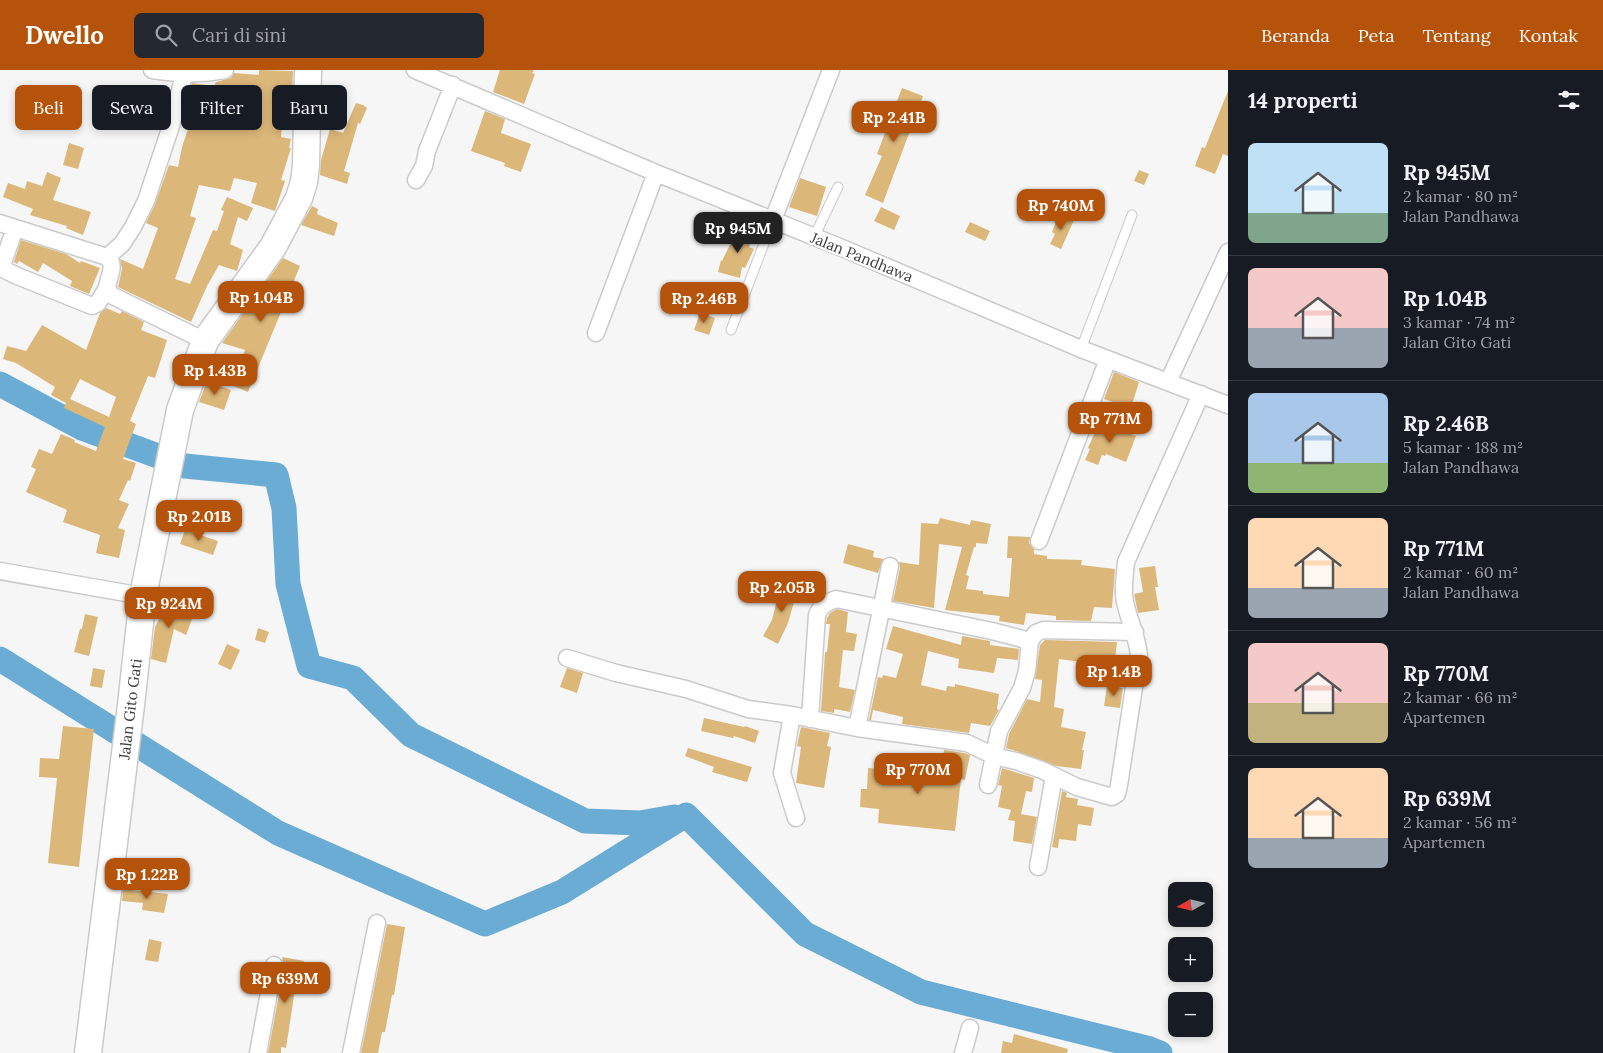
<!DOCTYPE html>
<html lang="id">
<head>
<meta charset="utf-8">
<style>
  :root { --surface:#171b24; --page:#242831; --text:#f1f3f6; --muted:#9ea1a6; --line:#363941; --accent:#b45309 }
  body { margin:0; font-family:Lora,serif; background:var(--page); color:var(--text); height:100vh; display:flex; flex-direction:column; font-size:19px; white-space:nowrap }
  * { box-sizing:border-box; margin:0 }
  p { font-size:16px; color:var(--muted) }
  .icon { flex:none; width:28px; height:28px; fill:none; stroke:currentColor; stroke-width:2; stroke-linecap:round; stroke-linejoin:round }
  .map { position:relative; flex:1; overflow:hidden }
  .details { display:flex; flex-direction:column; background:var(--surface); width:375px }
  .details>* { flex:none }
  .top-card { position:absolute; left:15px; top:15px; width:475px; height:45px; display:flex; gap:10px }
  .needle { width:32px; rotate:262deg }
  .buttons { position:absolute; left:1168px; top:812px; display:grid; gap:10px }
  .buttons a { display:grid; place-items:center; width:45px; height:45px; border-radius:8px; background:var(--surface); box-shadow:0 2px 8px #0003; font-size:25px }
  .price { position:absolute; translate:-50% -42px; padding:0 11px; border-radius:10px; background:var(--accent); color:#fff; font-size:16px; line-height:32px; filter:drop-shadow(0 1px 2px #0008) }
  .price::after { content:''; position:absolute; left:50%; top:30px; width:15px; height:11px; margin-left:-8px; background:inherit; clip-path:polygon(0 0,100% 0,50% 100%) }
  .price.active { background:#222; color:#fff }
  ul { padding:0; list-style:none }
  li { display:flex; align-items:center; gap:15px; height:125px; padding:0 20px }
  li+li { border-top:1px solid var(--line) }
  li span { display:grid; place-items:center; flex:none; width:140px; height:100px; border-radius:8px; color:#555 }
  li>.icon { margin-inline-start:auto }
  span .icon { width:60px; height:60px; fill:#fffc; stroke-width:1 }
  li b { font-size:21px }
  h2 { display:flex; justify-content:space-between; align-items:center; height:60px; padding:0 20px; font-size:21px }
  .chip { padding:0 18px; border-radius:8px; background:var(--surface); box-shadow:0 2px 8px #0003; font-size:18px; line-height:45px }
  .chip.active { background:var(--accent); color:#fff }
  header { display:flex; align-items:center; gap:30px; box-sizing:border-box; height:70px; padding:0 25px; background:var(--accent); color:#fff }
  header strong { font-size:24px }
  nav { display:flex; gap:28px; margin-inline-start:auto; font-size:18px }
  .search { width:350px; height:45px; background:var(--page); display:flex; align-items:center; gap:12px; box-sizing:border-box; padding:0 18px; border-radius:8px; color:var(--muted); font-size:19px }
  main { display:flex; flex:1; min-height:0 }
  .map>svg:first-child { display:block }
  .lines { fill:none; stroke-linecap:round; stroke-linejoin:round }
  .river { stroke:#6bacd5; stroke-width:25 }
  .building { fill:#dcb77a; fill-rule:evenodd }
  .service-casing { stroke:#cacacb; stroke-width:11 }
  .minor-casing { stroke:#cacacb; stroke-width:19 }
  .primary-casing { stroke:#cacacb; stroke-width:29 }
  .service { stroke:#fff; stroke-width:9 }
  .minor { stroke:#fff; stroke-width:16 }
  .primary { stroke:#fff; stroke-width:26 }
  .labels { text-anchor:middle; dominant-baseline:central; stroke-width:4.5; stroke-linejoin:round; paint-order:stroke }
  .street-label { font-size:15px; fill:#3a3b3b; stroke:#fff }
</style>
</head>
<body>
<header>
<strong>Dwello</strong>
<div class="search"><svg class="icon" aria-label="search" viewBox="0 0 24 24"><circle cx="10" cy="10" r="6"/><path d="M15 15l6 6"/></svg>Cari di sini</div>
<nav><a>Beranda</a><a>Peta</a><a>Tentang</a><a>Kontak</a></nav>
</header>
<main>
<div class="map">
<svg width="1228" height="983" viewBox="0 0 1228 983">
  <rect width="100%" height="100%" fill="#f6f6f7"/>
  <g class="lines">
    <path class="river" d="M 0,314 L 82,358 L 185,396 L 276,405 L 284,438 L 288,514 L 309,596 L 353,608 L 411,665 L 585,751 L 640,753 L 674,747
      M 0,589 L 278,763 L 485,854 L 562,822 L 686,745 L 805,864 L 921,922 L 1150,979 L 1160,983"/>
  </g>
  <path class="building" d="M 259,0 L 293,1 L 292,27 L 285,26 L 281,67 L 291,69 L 289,78 L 291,78 L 281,110 L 285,111 L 275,141 L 251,133 L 257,113 L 234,108 L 230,121 L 199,115 L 190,146 L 196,148 L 175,209 L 190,214 L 213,160 L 217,161 L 224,141 L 221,140 L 227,127 L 253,138 L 247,151 L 238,147 L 230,174 L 243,180 L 237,201 L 219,195 L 207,216 L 191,252 L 118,217 L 122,199 L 120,189 L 143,199 L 158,158 L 146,153 L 155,134 L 169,95 L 178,97 L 182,77 L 194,41 L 187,40 L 192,13 L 214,16 L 216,12 L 231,8 L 234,3 L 259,5 Z
    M 500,0 L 534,0 L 532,3 L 535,4 L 524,34 L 493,22 Z
    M 902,18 L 923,26 L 883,133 L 865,125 L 882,86 L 877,84 Z
    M 1228,21 L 1228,86 L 1223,84 L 1215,104 L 1195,96 L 1202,77 L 1205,78 Z
    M 356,33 L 363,35 L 367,38 L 360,54 L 358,53 L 344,101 L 350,103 L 347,114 L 320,105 L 321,90 L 330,59 L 343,63 Z
    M 485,41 L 505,49 L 501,63 L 531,74 L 521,102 L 504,96 L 505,93 L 471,81 Z
    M 69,73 L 84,78 L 78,99 L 63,95 Z
    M 1139,100 L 1149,104 L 1144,115 L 1134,111 Z
    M 47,102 L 61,108 L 53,130 L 91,142 L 83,165 L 66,158 L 67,156 L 30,145 L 33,139 L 3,127 L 8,113 L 25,119 L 27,111 L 42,116 Z
    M 800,108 L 826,117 L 817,146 L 789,137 Z
    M 312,136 L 318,139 L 317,144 L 338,153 L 334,166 L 301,155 Z
    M 881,137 L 900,146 L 894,160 L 874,151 Z
    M 1059,144 L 1074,150 L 1061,179 L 1050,174 L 1055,164 L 1052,162 Z
    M 970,152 L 990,161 L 985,171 L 965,162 Z
    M 744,156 L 755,160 L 749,177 L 754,179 L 745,198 L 742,197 L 740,208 L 718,202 L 721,190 L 722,191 L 735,164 L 740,166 Z
    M 21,170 L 66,184 L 80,193 L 81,191 L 100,198 L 89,224 L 70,216 L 72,211 L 43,193 L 38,202 L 19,191 L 17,194 L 14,192 Z
    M 283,188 L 300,196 L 248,322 L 231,315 L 245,280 L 222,273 Z
    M 106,238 L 120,244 L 122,241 L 144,252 L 141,260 L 167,270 L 155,308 L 148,306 L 130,351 L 136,354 L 123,389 L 136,393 L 130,411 L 128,410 L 119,430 L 129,434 L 118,458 L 125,460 L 119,488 L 96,483 L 100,465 L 63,452 L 67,440 L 26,422 L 36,399 L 31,397 L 39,379 L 52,384 L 61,364 L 75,370 L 74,372 L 96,381 L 105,357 L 64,338 L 66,333 L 51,325 L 55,317 L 16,293 L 3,289 L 7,276 L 26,281 L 42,255 L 86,280 L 100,243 ZM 80,309 L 116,327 L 109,347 L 70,329 Z
    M 700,243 L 715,248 L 709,265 L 694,260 Z
    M 1114,302 L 1139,312 L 1131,338 L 1104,329 Z
    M 207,311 L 231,320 L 224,340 L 199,332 Z
    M 1100,351 L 1136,366 L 1126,392 L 1106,384 L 1105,386 L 1102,385 L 1098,395 L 1085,390 L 1090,379 L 1088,378 Z
    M 940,448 L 970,455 L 971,450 L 991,454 L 987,474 L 976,473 L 976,477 L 974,477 L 966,505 L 969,506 L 966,519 L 983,521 L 983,524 L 1009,527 L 1012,488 L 1007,488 L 1008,466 L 1030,467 L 1029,473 L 1034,479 L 1034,484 L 1047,486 L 1047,489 L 1082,490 L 1081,495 L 1115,499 L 1112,538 L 1094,537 L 1091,551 L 1056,550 L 1056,546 L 1026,543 L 1024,555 L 999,551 L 1000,546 L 945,540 L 962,477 L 939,474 L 934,538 L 893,531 L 900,498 L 899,492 L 919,495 L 921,453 L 938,454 Z
    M 185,460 L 218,471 L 213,485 L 180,474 Z
    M 848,474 L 874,481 L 873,487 L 883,489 L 878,503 L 843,493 Z
    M 1155,496 L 1158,517 L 1155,517 L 1159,540 L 1138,543 L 1134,524 L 1143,522 L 1139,498 Z
    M 786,510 L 799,514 L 788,553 L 778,574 L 763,566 L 772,550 L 776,534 L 779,535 Z
    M 169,529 L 182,535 L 181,539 L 194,544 L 186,565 L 174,559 L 166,593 L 151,589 L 155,557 Z
    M 837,539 L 848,542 L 846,562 L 857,564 L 854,581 L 843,580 L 839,617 L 855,620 L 850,642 L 834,639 L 834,643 L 821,641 L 825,582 L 827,582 L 830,554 L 826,554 L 827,548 L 830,543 Z
    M 85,544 L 98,547 L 89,586 L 74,582 L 80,559 L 82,559 Z
    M 893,556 L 961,575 L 962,566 L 990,571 L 990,575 L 1019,579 L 1018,590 L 997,588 L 994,603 L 958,598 L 959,589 L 928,581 L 921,615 L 946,621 L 947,616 L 955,617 L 955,614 L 999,624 L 997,639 L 999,640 L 990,656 L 971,653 L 969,663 L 902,654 L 903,647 L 873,640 L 871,650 L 869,650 L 878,607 L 882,608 L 883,605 L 896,608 L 903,584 L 886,579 Z
    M 258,558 L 269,562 L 265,573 L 255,570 Z
    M 1045,570 L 1117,572 L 1115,589 L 1089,586 L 1088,593 L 1059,589 L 1054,637 L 1064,639 L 1061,657 L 1086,662 L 1082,680 L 1084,680 L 1081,699 L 1056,696 L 1019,682 L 1006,678 L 1009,664 L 1027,629 L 1040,632 L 1042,610 L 1035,609 L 1040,575 Z
    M 227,574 L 240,580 L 231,600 L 218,594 Z
    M 93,598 L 105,600 L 102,618 L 90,616 Z
    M 567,598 L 583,603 L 577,623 L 560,617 Z
    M 1107,616 L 1123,618 L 1120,638 L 1104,636 Z
    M 704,648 L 744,657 L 745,656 L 759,661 L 755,673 L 734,666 L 733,668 L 701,661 Z
    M 63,656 L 94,659 L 79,797 L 48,793 L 57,708 L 39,707 L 40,688 L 59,689 Z
    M 801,657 L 830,663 L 827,676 L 831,677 L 824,718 L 796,713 L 801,677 L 797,676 Z
    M 688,678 L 752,697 L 747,712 L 712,702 L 714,697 L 685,686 Z
    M 944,680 L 964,683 L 970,685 L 965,710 L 961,709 L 955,761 L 878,753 L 879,739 L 860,737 L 861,719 L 867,719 L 868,698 L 880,699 L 880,701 L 892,703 L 917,706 L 917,702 L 941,702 Z
    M 1002,698 L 1034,708 L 1032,722 L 1026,721 L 1021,744 L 1037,747 L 1032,774 L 1013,771 L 1015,751 L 1008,750 L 1011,740 L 998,737 L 1002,716 L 998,715 Z
    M 1062,721 L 1067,723 L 1066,727 L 1078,729 L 1077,735 L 1094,738 L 1091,756 L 1078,754 L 1076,771 L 1059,769 L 1058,778 L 1052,777 Z
    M 123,819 L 168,824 L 164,843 L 142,840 L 143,833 L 122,831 Z
    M 387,854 L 405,857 L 394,925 L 392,925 L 385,962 L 382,962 L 378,983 L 361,983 Z
    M 149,869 L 162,872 L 158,892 L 145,890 Z
    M 282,887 L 304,891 L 300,914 L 296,913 L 286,978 L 281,977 L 281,983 L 268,983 L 284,897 Z
    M 1014,964 L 1068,979 L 1067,983 L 1001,983 L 1003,971 L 1012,973 Z"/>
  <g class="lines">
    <defs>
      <path id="service" d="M 814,167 L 838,117
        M 731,260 L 773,150
        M 1081,279 L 1132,145"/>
      <path id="minor" d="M 152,0 C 181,4 196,5 225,0
        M 415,0 L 656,103 L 842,178 L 1081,279 L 1228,335
        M 416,110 L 424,96 L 427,81 L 453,15
        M 773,150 L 831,0
        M 0,153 L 107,187 C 117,195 108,207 107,218 L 111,225 L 205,271
        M 15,158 L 3,193 L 3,199 L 15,205 L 92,236 L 98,233 L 107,218
        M 107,187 L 122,174 L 133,157 L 146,131 L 171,56 L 184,5
        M 596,263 L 656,103
        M 1168,312 L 1228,182
        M 1039,471 L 1108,289
        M 0,501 L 143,526
        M 567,588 L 616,603 L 686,619 L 748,639 L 792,645 L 857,658 L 967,673 L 994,686 L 1016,691 L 1042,700 L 1077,717 L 1112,727 L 1117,724 L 1119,715 L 1139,585 C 1137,566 1129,550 1125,532 C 1122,519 1125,505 1126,492 L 1201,324
        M 792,645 L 782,703 L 796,748
        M 810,649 L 817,545 C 821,535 826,533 836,529 L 992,561 L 1030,571
        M 857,658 L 890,496
        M 988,715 L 999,661 L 1022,618 L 1027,601 L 1030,571 L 1036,563 L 1043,560 L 1135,562
        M 1038,797 L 1054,706
        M 258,983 L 274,895
        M 351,983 L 377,853
        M 963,983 L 970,958"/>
      <path id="primary" d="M 88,983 L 131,635 L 143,526 L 180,340 L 205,271 L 273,177 L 299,128 L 304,112 L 306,95 L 308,0"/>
    </defs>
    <use href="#service" class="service-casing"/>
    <use href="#minor" class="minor-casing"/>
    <use href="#primary" class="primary-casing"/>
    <use href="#service" class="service"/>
    <use href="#minor" class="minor"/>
    <use href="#primary" class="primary"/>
  </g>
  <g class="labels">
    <g class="street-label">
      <text transform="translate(862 187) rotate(22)">Jalan Pandhawa</text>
      <text transform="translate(130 639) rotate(-83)">Jalan Gito Gati</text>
    </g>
  </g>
</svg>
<div class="buttons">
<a><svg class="needle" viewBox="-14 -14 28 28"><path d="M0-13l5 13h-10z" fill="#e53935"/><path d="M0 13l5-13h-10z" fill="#9ea1a6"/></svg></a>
<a>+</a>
<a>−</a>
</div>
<b class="price" style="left:894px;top:73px">Rp 2.41B</b>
<b class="price" style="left:1061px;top:161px">Rp 740M</b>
<b class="price active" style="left:738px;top:184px">Rp 945M</b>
<b class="price" style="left:261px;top:253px">Rp 1.04B</b>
<b class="price" style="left:704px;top:254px">Rp 2.46B</b>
<b class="price" style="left:215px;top:326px">Rp 1.43B</b>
<b class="price" style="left:1110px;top:374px">Rp 771M</b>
<b class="price" style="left:199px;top:472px">Rp 2.01B</b>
<b class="price" style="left:782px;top:543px">Rp 2.05B</b>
<b class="price" style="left:169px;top:559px">Rp 924M</b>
<b class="price" style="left:1114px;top:627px">Rp 1.4B</b>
<b class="price" style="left:918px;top:725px">Rp 770M</b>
<b class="price" style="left:147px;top:830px">Rp 1.22B</b>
<b class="price" style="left:285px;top:934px">Rp 639M</b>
<div class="top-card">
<a class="chip active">Beli</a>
<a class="chip">Sewa</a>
<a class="chip">Filter</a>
<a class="chip">Baru</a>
</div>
</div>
<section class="details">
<h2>14 properti<svg class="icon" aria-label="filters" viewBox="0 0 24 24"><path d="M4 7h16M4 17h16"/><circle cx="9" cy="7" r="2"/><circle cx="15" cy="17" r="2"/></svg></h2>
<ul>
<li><span style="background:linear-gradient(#bfe0f5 70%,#7fa58c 0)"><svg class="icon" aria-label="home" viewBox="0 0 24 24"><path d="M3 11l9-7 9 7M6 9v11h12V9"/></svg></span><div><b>Rp 945M</b><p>2 kamar · 80 m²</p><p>Jalan Pandhawa</p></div></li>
<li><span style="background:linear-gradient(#f6c9c9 60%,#9aa5b1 0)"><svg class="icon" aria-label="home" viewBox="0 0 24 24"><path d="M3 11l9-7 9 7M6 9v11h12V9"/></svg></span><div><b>Rp 1.04B</b><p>3 kamar · 74 m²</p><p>Jalan Gito Gati</p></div></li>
<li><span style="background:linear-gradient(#a9c7e8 70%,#8fb573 0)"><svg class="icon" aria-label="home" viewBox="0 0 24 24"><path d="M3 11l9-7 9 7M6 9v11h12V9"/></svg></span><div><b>Rp 2.46B</b><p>5 kamar · 188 m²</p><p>Jalan Pandhawa</p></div></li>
<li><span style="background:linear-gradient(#ffd9b3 70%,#9aa5b1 0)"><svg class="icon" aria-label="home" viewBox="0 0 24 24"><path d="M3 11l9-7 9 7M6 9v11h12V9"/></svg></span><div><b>Rp 771M</b><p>2 kamar · 60 m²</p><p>Jalan Pandhawa</p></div></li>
<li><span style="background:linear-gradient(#f6c9c9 60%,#c2b280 0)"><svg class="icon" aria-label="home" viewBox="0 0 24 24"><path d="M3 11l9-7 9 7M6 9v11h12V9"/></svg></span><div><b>Rp 770M</b><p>2 kamar · 66 m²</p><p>Apartemen</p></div></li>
<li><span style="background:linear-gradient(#ffd9b3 70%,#9aa5b1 0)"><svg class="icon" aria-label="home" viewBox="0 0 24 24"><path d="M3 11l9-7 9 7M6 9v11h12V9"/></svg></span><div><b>Rp 639M</b><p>2 kamar · 56 m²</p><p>Apartemen</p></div></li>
</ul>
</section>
</main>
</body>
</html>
